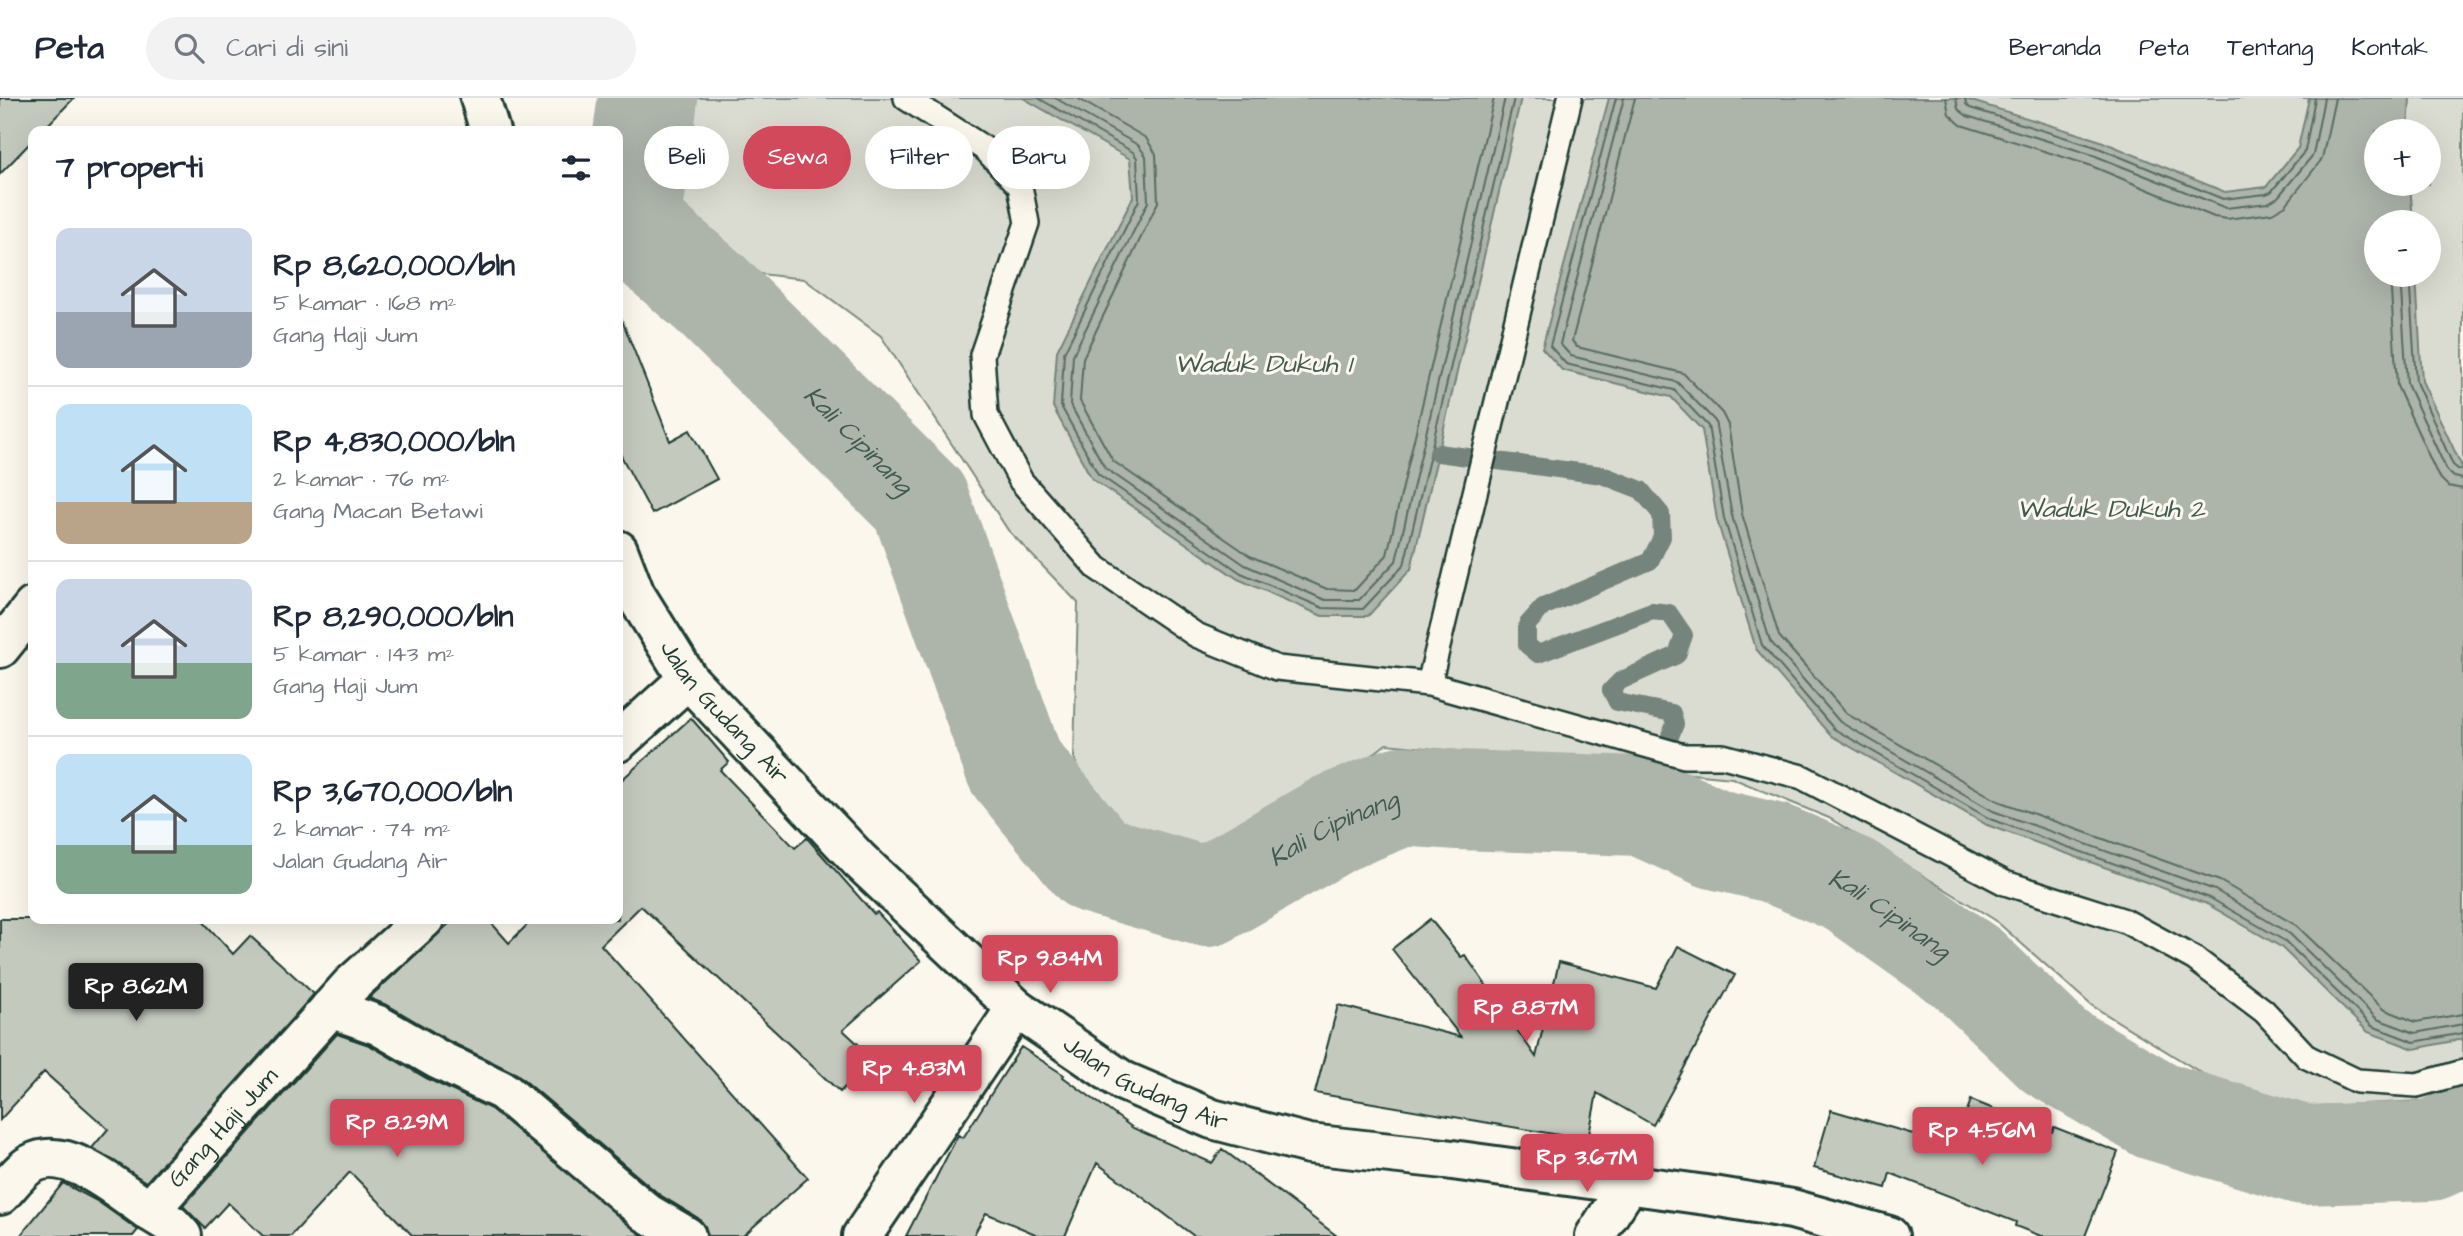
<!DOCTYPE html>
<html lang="id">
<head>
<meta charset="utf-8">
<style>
  :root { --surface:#fff; --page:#f2f2f3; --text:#1f2937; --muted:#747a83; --line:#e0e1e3; --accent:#d1495b }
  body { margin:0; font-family:"Architects Daughter",sans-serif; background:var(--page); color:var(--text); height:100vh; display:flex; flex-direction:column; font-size:26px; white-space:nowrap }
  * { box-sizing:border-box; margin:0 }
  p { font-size:23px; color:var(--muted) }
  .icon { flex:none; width:38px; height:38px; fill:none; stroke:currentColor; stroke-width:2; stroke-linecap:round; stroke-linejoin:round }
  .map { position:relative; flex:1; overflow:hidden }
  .drawer { position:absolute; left:28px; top:28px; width:595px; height:798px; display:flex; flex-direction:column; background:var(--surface); border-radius:14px; box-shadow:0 7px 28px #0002 }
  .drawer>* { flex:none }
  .hud { position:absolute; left:644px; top:28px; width:665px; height:63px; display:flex; gap:14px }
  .controls { position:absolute; left:2364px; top:21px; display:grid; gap:14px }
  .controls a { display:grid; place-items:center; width:77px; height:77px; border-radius:50%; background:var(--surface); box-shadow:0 7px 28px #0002; font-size:35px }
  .price { position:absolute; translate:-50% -60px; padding:0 16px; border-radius:7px; background:var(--accent); color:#fff; font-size:23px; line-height:46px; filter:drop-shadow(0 2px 4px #0008) }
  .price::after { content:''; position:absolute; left:50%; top:42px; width:21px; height:16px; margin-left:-10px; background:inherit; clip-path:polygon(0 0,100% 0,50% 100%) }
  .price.active { background:#222; color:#fff }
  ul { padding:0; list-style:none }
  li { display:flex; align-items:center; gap:21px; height:175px; padding:0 28px }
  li+li { border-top:2px solid var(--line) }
  li span { display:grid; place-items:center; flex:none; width:196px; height:140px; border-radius:14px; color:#555 }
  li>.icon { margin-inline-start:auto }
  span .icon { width:84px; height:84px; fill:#fffc; stroke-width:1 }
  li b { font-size:30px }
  h2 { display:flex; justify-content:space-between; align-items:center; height:84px; padding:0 28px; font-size:30px }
  .pill { padding:0 24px; border-radius:32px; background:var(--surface); box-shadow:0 7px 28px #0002; font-size:24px; line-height:63px }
  .pill.active { background:var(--accent); color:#fff }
  header { display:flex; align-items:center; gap:42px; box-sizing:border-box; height:98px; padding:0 35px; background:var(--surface); border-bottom:2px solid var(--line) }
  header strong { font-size:33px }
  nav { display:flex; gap:38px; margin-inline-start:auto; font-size:24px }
  .search { width:490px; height:63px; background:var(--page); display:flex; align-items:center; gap:18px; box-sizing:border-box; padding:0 24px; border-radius:38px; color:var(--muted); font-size:26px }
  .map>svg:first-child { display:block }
  .green { fill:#dbdcd1; stroke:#7d8c82; stroke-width:2; fill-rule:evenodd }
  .water { fill:#adb4aa; stroke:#74847b; stroke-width:2 }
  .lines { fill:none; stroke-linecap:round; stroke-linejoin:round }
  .shore { stroke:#586d63; stroke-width:2 }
  .stream { stroke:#74847b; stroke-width:18 }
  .river { stroke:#adb4aa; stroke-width:100 }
  .building { fill:#c4c9be; stroke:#1f3d34; stroke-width:2 }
  .lane-casing { stroke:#1f3d34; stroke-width:28 }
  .street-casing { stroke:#1f3d34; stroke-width:44 }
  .lane { stroke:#fbf7ec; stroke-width:23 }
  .street { stroke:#fbf7ec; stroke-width:38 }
  .labels { text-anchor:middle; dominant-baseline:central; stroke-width:6; stroke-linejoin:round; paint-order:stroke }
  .street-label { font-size:24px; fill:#1f3d34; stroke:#fbf7ec }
  .water-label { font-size:26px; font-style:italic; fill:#425b52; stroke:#fbf7ec }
</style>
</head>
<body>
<header>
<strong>Peta</strong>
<div class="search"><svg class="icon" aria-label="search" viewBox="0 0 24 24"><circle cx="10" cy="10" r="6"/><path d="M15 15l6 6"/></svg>Cari di sini</div>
<nav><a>Beranda</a><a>Peta</a><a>Tentang</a><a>Kontak</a></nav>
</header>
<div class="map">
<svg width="2463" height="1138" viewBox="0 0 2463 1138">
  <rect width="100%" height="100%" fill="#fbf7ec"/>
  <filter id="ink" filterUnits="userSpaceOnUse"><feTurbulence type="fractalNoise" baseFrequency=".0143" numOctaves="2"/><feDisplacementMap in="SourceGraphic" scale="14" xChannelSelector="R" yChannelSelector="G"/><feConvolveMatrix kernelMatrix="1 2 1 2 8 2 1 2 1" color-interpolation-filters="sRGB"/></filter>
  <g filter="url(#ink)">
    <path class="green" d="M 688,0 L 2463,0 L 2463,997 L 2447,1002 L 2299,1009 L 2205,977 L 2091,907 L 1995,822 L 1829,720 L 1732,680 L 1386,646 L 1247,756 L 1164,775 L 1103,738 L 1074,659 L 1078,505 L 1008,432 L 881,238 L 804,181 L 707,170 L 686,146 L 670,75 ZM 2376,33 L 2429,33 L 2429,86 L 2376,86 ZM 2376,124 L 2429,124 L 2429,177 L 2376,177 Z"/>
    <path class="water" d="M 1023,0 L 1521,0 L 1411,471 L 1368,518 L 1322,518 L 1238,481 L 1092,381 L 1053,309 L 1057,253 L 1133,99 L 1130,61 Z
      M 1609,0 L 1962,0 L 2098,42 L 2225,94 L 2266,89 L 2298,50 L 2309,0 L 2410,0 L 2408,33 L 2376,33 L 2376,86 L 2410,86 L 2413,124 L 2376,124 L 2376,177 L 2416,177 L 2422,283 L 2463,371 L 2463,941 L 2414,951 L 2368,934 L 2281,849 L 2207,806 L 1987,727 L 1830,637 L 1756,551 L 1717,422 L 1702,332 L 1671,299 L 1562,272 L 1542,250 Z"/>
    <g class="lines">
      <path class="shore" d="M 1038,0 L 1133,54 L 1137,60 L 1139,102 L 1064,255 L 1061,308 L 1098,376 L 1241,475 L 1323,510 L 1363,511 L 1404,467 L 1514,0
        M 1055,0 L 1138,47 L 1146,58 L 1148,104 L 1073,257 L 1070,306 L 1105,370 L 1245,467 L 1325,502 L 1359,502 L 1396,463 L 1505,0
        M 1077,0 L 1146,40 L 1156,56 L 1158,104 L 1083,260 L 1080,303 L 1113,363 L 1250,458 L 1327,491 L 1355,492 L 1387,457 L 1494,0
        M 1616,0 L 1550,248 L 1566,266 L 1674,292 L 1708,328 L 1724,420 L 1762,547 L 1834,631 L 1990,721 L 2210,800 L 2285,843 L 2372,928 L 2414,944 L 2463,935
        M 1624,0 L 1560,246 L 1571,258 L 1677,284 L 1715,323 L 1732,418 L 1770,543 L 1840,624 L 1993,713 L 2215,792 L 2290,836 L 2377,921 L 2415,935 L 2463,926
        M 1635,0 L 1572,243 L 1577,249 L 1683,275 L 1722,315 L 1728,327 L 1742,416 L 1779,538 L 1847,616 L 1998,703 L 2220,783 L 2297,828 L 2383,911 L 2416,924 L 2463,916
        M 1946,0 L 1949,16 L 1961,27 L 2089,67 L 2214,119 L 2227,121 L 2272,115 L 2286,107 L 2322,61 L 2335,0
        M 1956,0 L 1958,11 L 1967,18 L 2093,57 L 2226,110 L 2268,105 L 2278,99 L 2313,57 L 2324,0
        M 1965,0 L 1966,6 L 1970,10 L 2096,49 L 2223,101 L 2266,96 L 2271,94 L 2305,53 L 2315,0
        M 2390,177 L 2397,288 L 2438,378 L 2448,388 L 2463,391
        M 2400,177 L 2407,286 L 2447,373 L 2454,379 L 2463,381
        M 2409,177 L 2416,284 L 2453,367 L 2458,371 L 2463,372"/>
      <path class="stream" d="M 1438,355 L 1602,377 L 1641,392 L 1661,416 L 1662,439 L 1650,463 L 1543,509 L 1527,527 L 1527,547 L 1538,556 L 1652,513 L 1669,515 L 1684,537 L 1677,557 L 1620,583 L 1611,592 L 1617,604 L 1672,615 L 1675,626 L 1642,708"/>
      <path class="river" id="s1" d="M 648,0 L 631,126 L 710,195 L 920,404 L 1015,669 L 1094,766 L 1207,799 L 1335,725 L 1402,698 L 1459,702 L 1642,708 L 1715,741 L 1774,755 L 1850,787 L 1969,871 L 2054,953 L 2157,1013 L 2303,1057 L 2430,1053 L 2463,1038"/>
    </g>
    <path class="building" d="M 0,0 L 74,0 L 42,33 L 33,33 L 33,42 L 0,76 Z
      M 620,217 L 670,343 L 690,332 L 717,381 L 652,416 L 618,352 L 618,218 Z
      M 691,620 L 729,664 L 720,672 L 795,750 L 807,740 L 874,816 L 877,814 L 921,863 L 843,932 L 873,960 L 840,994 L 641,808 L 601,847 L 808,1080 L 743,1138 L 708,1138 L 705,1128 L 698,1120 L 660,1097 L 517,976 L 449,943 L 389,908 L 369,900 L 454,821 L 488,821 L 509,845 L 533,821 L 618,821 L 618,685 Z
      M 0,821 L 201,821 L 233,856 L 250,838 L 314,896 L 146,1084 L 92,1050 L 108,1031 L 44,974 L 0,1022 Z
      M 1430,821 L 1461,859 L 1465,857 L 1536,959 L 1559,864 L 1656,890 L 1678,848 L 1735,877 L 1653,1027 L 1597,995 L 1588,1042 L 1315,995 L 1338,907 L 1461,939 L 1392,851 Z
      M 337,936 L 369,947 L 428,981 L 491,1011 L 643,1138 L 413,1138 L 350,1074 L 291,1138 L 263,1138 L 228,1105 L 205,1130 L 183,1108 Z
      M 1021,949 L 1064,977 L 1063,979 L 1133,1030 L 1212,1065 L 1222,1051 L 1337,1138 L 1194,1138 L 1097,1065 L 1065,1138 L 1040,1138 L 986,1115 L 973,1138 L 906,1138 L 958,1037 L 963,1040 Z
      M 1971,1002 L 2052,1034 L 2054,1029 L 2118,1054 L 2085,1138 L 2041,1138 L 2015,1128 L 2016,1124 L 1890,1075 L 1886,1090 L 1814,1070 L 1831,1012 L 1954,1048 Z
      M 63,1085 L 97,1103 L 138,1132 L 133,1138 L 20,1138 Z"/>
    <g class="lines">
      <defs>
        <path id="lane" d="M 906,0 L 985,51 L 1020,88 L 1027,125 L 982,257 L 986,317 L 1021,383 L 1097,470 L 1196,537 L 1277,570 L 1429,586 L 1684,658 L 1723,658 L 1802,679 L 2005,785 L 2125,823 L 2195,861 L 2264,913 L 2307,959 L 2357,983 L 2417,987 L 2463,974
          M 1429,586 L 1570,0"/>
        <g id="street">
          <path d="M 480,0 L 490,33"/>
          <path id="s2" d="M 618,452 L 635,496 L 688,581 L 859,762 L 1016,910 L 1123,983 L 1212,1021 L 1309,1046 L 1445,1061 L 1713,1098 L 1792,1111 L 1889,1138"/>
          <path d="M 0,550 L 33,509"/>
          <path d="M 618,644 L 688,581"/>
          <path d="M 330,910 L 378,927 L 439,962 L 503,993 L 647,1115 L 686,1138"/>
          <path id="s3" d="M 0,1097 C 9,1088 20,1072 31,1066 C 67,1045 121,1094 149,1113 L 351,887 L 424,821"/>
          <path d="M 149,1113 L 172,1127 L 182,1138"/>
          <path d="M 862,1138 L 1016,910"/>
          <path d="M 1595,1138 L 1629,1086"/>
        </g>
      </defs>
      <use href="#lane" class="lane-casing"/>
      <use href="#street" class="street-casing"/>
      <use href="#lane" class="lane"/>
      <use href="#street" class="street"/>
    </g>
  </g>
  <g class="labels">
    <g class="street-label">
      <text stroke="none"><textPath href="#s2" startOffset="196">Jalan Gudang Air</textPath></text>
      <text stroke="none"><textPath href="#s2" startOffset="763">Jalan Gudang Air</textPath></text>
      <text stroke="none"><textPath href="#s3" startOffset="289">Gang Haji Jum</textPath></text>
    </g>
    <g class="water-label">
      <text x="1263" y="266">Waduk Dukuh 1</text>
      <text stroke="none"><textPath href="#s1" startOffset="441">Kali Cipinang</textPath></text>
      <text x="2111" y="411">Waduk Dukuh 2</text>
      <text stroke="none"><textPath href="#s1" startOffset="1197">Kali Cipinang</textPath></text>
      <text stroke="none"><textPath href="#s1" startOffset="1785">Kali Cipinang</textPath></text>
    </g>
  </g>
</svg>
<div class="controls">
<a>+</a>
<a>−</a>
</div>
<b class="price" style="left:1050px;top:897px">Rp 9.84M</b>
<b class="price active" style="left:136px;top:925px">Rp 8.62M</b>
<b class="price" style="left:1526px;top:946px">Rp 8.87M</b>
<b class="price" style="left:914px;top:1007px">Rp 4.83M</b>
<b class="price" style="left:397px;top:1061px">Rp 8.29M</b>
<b class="price" style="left:1982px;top:1069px">Rp 4.56M</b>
<b class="price" style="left:1587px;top:1096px">Rp 3.67M</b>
<div class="hud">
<a class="pill">Beli</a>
<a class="pill active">Sewa</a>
<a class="pill">Filter</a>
<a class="pill">Baru</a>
</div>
<section class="drawer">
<h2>7 properti<svg class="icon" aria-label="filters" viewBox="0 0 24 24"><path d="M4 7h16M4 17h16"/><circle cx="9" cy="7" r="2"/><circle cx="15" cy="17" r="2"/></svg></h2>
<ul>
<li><span style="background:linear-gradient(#c9d6e8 60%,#9aa5b1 0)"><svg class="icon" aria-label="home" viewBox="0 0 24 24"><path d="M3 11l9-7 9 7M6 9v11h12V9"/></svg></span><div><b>Rp 8,620,000/bln</b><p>5 kamar · 168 m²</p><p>Gang Haji Jum</p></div></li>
<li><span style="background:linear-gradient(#bfe0f5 70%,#b9a48a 0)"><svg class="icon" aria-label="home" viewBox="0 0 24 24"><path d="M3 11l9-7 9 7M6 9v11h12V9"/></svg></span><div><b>Rp 4,830,000/bln</b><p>2 kamar · 76 m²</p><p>Gang Macan Betawi</p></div></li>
<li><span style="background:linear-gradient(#c9d6e8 60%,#7fa58c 0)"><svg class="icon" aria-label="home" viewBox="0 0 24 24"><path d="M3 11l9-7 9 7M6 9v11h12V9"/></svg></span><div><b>Rp 8,290,000/bln</b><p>5 kamar · 143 m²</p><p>Gang Haji Jum</p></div></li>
<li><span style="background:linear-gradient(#bfe0f5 65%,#7fa58c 0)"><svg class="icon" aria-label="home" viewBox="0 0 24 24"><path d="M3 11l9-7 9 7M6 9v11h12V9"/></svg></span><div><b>Rp 3,670,000/bln</b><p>2 kamar · 74 m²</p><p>Jalan Gudang Air</p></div></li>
</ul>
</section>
</div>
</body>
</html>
